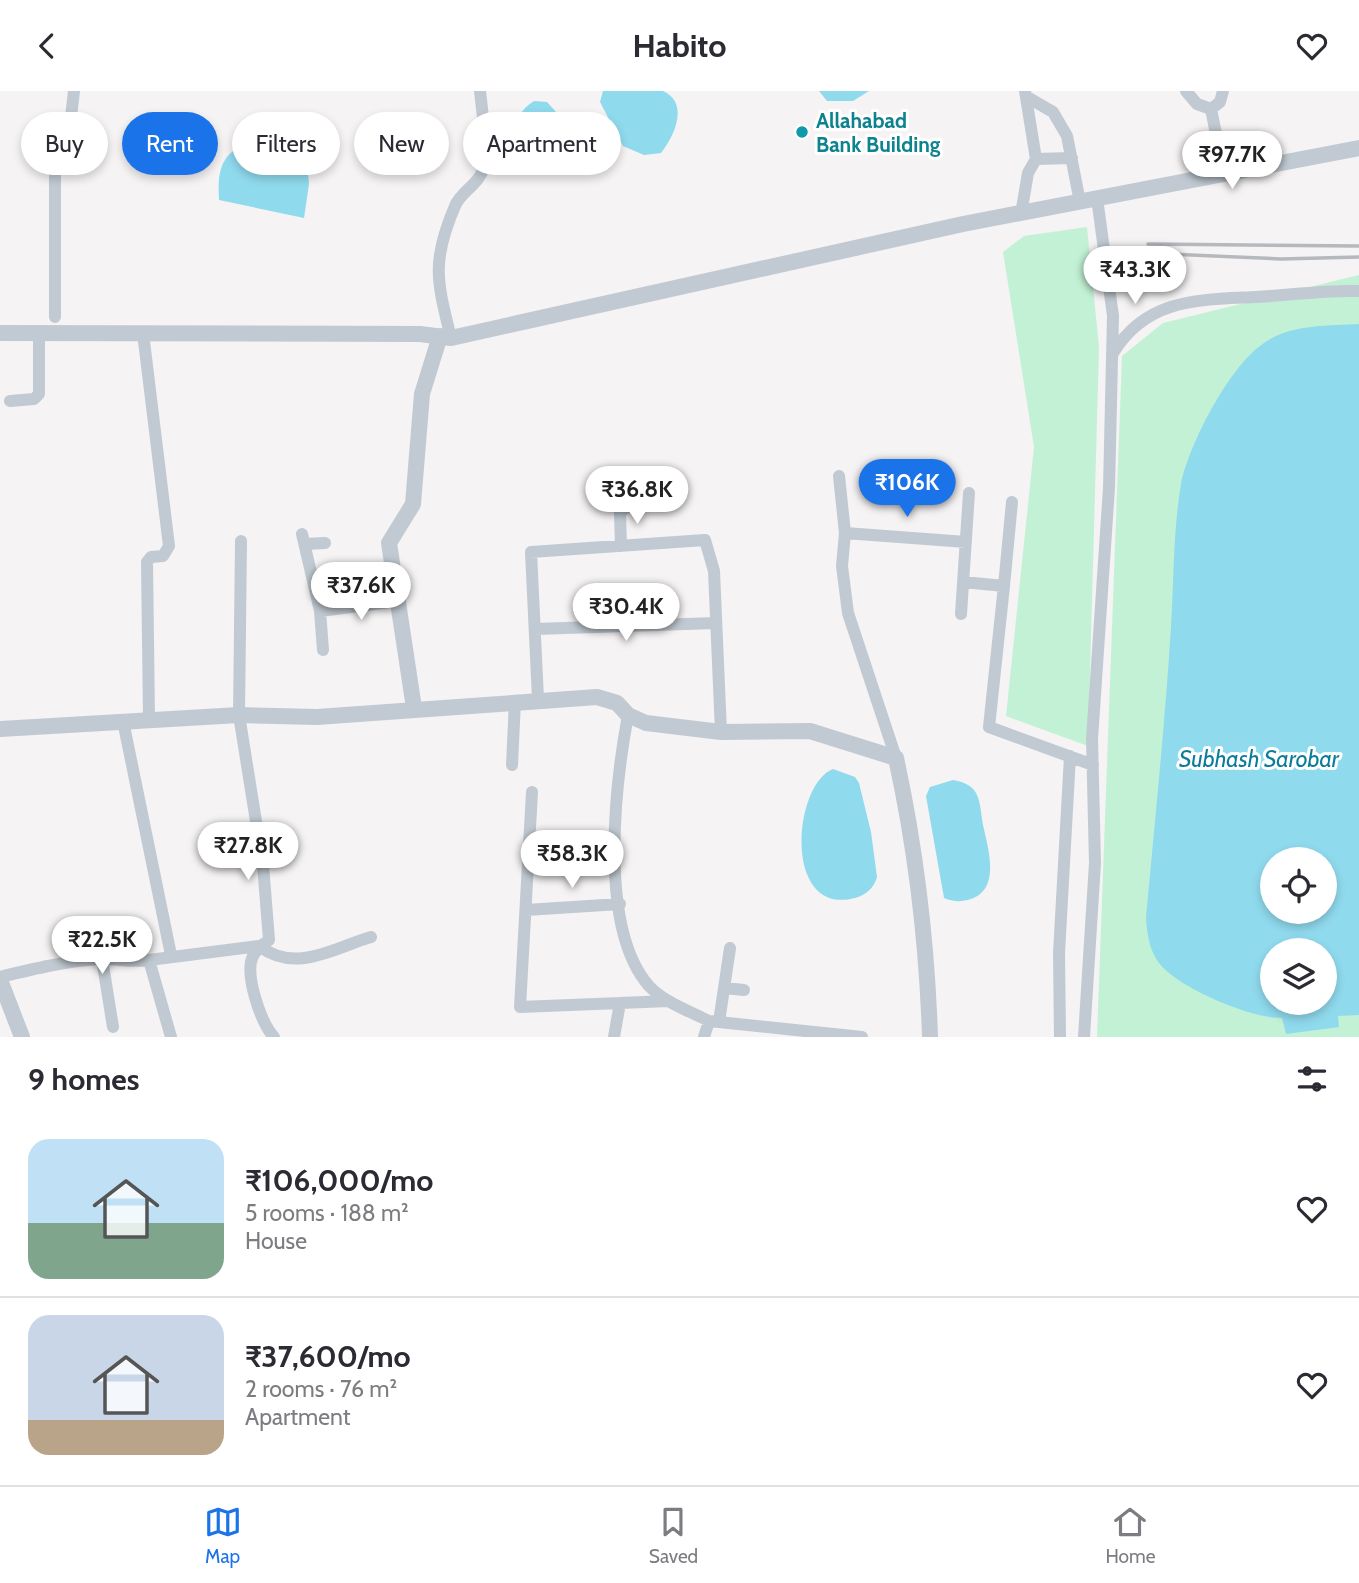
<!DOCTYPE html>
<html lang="en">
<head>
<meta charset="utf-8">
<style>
  :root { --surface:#fff; --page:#f7f7f7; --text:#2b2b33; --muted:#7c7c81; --line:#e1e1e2; --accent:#1a73e8 }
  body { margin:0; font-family:Cabin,sans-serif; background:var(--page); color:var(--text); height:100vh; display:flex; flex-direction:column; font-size:26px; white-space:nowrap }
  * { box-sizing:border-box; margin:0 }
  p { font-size:23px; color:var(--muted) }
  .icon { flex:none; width:38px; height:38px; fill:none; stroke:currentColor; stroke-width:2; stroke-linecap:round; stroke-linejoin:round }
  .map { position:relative; height:946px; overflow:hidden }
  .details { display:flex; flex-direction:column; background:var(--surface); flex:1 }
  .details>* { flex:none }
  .hud { position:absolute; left:21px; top:21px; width:700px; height:63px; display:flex; gap:14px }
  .controls { position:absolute; left:1260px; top:756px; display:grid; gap:14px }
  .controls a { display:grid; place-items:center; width:77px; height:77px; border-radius:50%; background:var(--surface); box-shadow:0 4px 10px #0003; font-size:35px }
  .price { position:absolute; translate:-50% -60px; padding:0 16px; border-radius:24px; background:#fff; color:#222; font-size:23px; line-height:46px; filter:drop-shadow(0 2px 4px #0008) }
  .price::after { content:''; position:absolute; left:50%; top:42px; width:21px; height:16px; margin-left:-10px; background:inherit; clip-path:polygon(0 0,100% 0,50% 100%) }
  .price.active { background:var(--accent); color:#fff }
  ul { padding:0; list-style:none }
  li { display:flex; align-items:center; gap:21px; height:175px; padding:0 28px }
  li+li { border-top:2px solid var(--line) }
  li span { display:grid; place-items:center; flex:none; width:196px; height:140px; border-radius:21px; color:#555 }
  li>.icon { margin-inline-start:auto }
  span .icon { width:84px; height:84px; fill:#fffc; stroke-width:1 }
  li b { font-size:30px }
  h2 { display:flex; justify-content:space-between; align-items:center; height:84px; padding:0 28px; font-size:30px }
  .chip { padding:0 24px; border-radius:32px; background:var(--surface); box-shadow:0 4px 10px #0003; font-size:24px; line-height:63px }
  .chip.active { background:var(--accent); color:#fff }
  header { display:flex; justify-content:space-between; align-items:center; height:91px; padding:0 28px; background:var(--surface); font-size:32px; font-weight:700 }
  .tab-bar { display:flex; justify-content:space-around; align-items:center; height:98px; border-top:2px solid var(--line); background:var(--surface); font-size:19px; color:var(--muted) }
  .tab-bar a { display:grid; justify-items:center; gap:4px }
  .tab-bar .active { color:var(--accent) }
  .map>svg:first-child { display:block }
  .green { fill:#c3f1d5; fill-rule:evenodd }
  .water { fill:#90daee; fill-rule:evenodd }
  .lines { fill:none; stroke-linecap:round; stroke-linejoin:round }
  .minor { stroke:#c1cad2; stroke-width:12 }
  .tertiary { stroke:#c1cad2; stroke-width:16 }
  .rail { stroke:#b5b8bd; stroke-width:3.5 }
  .culture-dot { fill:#0f9aa8; stroke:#fff; stroke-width:2.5 }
  .labels { text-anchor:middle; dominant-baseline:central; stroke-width:6; stroke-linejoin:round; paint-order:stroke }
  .culture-label { font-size:21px; font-weight:bold; fill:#0d838f; stroke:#fff; text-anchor:start }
  .water-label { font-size:23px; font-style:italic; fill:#0c7c9b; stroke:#fff }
</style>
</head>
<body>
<header><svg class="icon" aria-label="back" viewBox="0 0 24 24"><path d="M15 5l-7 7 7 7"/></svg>Habito<svg class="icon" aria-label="heart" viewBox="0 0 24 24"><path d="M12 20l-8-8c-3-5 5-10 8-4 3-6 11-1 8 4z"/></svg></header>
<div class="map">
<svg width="1359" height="946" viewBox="0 0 1359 946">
  <rect width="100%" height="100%" fill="#f5f3f3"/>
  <path class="green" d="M 1087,136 L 1099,256 L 1088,655 L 1006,625 L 1034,356 L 1003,161 L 1024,145 Z
    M 1359,184 L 1359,946 L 1097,946 L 1122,265 L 1163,232 ZM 1272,768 L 1325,768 L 1325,821 L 1272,821 ZM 1272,859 L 1325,859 L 1325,912 L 1272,912 Z"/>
  <path class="water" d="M 603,0 L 663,0 C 690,12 674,46 661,62 L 644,64 L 623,55 L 600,11 Z
    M 819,0 L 869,0 L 853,10 L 827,10 Z
    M 534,10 L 547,11 L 557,22 L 564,41 L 556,61 L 541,71 L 522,67 C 512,44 511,25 534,10 Z
    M 239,56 L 306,63 L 309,93 L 304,127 L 219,109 C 218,87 218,68 239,56 Z
    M 1359,233 L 1359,924 L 1338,925 L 1339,936 L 1286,943 L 1282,927 C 1252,928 1178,897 1159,872 C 1149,859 1147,842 1146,826 C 1155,729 1165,632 1171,536 C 1174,488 1173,440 1181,393 C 1189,353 1231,271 1267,250 C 1294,233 1327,235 1359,233 ZM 1272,768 L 1325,768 L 1325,821 L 1272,821 ZM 1272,859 L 1325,859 L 1325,912 L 1272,912 Z
    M 833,678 L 855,686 L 859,692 L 871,741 L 877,786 C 874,797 866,804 855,807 C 782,826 793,693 833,678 Z
    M 953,689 C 962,691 971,693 976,702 C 981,711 981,724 983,734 C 988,757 1001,798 971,808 C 961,811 954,811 944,807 L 926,705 L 930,696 Z"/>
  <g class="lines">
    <path class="minor" d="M 1186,0 L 1197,13 L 1211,18
      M 1027,6 L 1053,21 L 1067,45 L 1080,111
      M 1211,18 L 1224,83
      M 1211,18 L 1220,11 L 1223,0
      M 1036,68 L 1072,67
      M 1021,123 L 1028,82 L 1036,68 L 1025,0
      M 55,226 L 55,54 L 71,26 L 74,0
      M 143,242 L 169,455 L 163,465 L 151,466 L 147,471 L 149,628
      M 451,247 C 437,190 431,171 455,115 C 461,100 479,94 484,76 C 488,58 482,20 480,0
      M 1113,262 C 1147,207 1198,209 1256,206 C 1291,204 1324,199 1359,200
      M 10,310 L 34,308 L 39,303 L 39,242
      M 839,385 L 845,442 L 842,475 L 848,522 L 896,667
      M 845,442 L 966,451
      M 302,443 L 320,520 L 323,559
      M 241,450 L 239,624 L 263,774 L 269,849 C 262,854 257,857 253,865 C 244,883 261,932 274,946
      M 305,453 L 325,452
      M 621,455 L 620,422 L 629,414 L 644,410
      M 963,491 L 1004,495 L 989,636 L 1093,674
      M 1004,495 L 1012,411
      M 320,520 L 398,510
      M 961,523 L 969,402
      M 535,538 L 716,532
      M 538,608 L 531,461 L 705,449 L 714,480 L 721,641
      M 628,624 C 615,694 598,837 649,895 C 664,911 689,920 709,930
      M 123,630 L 171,864
      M 512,674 L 515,610
      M 532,701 L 520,916 L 620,912
      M 526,819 L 620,813
      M 102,868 L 113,936
      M 149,869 L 259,855 C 296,883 333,857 371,846
      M 0,886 C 33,878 66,870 99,868 C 116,867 131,872 149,869 L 171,946
      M 724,897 L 744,899
      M 719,931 L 730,857
      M 614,946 L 620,912 L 669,910
      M 704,946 L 709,930 L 862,946
      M 1060,946 L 1059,862 L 1070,665
      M 1084,946 L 1095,772 L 1092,648 L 1109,397 L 1113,225 L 1097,107"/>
    <path class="tertiary" d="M 0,242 L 420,243 L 451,247 L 963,133 L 1359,57
      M 414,617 L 389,452 L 413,413 L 422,303 L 440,245
      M 0,638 L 239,624 L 317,626 L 597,606 L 617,612 L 628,624 L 646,632 L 721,641 L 810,640 L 896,667 C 916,759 927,852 930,946
      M 0,889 L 22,946"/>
    <path class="rail" d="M 1148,153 L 1359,155
      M 1146,162 L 1281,168 L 1359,166"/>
  </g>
  <circle class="culture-dot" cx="802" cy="41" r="7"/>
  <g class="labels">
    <g class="culture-label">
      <text x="816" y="29">Allahabad<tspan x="816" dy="24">Bank Building</tspan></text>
    </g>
    <g class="water-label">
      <text x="1259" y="668">Subhash Sarobar</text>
    </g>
  </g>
</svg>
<div class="controls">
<a><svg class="icon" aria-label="locate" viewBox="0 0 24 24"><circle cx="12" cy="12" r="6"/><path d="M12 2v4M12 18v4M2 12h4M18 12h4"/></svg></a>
<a><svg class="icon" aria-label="layers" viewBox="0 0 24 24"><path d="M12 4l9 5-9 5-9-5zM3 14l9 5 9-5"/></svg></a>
</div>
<b class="price" style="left:1232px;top:100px">₹97.7K</b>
<b class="price" style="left:1135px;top:215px">₹43.3K</b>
<b class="price active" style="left:907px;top:428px">₹106K</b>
<b class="price" style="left:637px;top:435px">₹36.8K</b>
<b class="price" style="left:361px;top:531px">₹37.6K</b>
<b class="price" style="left:626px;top:552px">₹30.4K</b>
<b class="price" style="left:248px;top:791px">₹27.8K</b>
<b class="price" style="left:572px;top:799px">₹58.3K</b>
<b class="price" style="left:102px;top:885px">₹22.5K</b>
<div class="hud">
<a class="chip">Buy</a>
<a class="chip active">Rent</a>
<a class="chip">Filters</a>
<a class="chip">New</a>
<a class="chip">Apartment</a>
</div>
</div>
<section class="details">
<h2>9 homes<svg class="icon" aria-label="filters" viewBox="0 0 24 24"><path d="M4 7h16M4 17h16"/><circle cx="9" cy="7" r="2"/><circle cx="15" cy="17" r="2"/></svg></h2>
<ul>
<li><span style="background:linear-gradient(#bfe0f5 60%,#7fa58c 0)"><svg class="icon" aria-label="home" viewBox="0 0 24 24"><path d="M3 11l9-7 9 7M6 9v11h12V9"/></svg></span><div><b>₹106,000/mo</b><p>5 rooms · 188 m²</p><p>House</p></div><svg class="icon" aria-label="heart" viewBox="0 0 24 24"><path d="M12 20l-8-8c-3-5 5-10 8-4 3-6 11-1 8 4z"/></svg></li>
<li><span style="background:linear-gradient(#c9d6e8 75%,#b9a48a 0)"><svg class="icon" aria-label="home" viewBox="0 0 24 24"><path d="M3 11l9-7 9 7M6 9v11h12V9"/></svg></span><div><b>₹37,600/mo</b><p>2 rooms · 76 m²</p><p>Apartment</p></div><svg class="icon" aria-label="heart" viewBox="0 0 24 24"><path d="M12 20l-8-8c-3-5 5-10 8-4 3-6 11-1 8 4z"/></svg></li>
</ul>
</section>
<nav class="tab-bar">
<a class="active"><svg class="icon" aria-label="map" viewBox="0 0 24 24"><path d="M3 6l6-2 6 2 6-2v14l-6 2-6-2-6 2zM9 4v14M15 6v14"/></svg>Map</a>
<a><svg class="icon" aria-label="saved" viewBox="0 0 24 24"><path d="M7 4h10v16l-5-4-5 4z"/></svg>Saved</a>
<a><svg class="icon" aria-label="home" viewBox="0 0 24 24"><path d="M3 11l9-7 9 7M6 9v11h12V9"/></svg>Home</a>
</nav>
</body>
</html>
